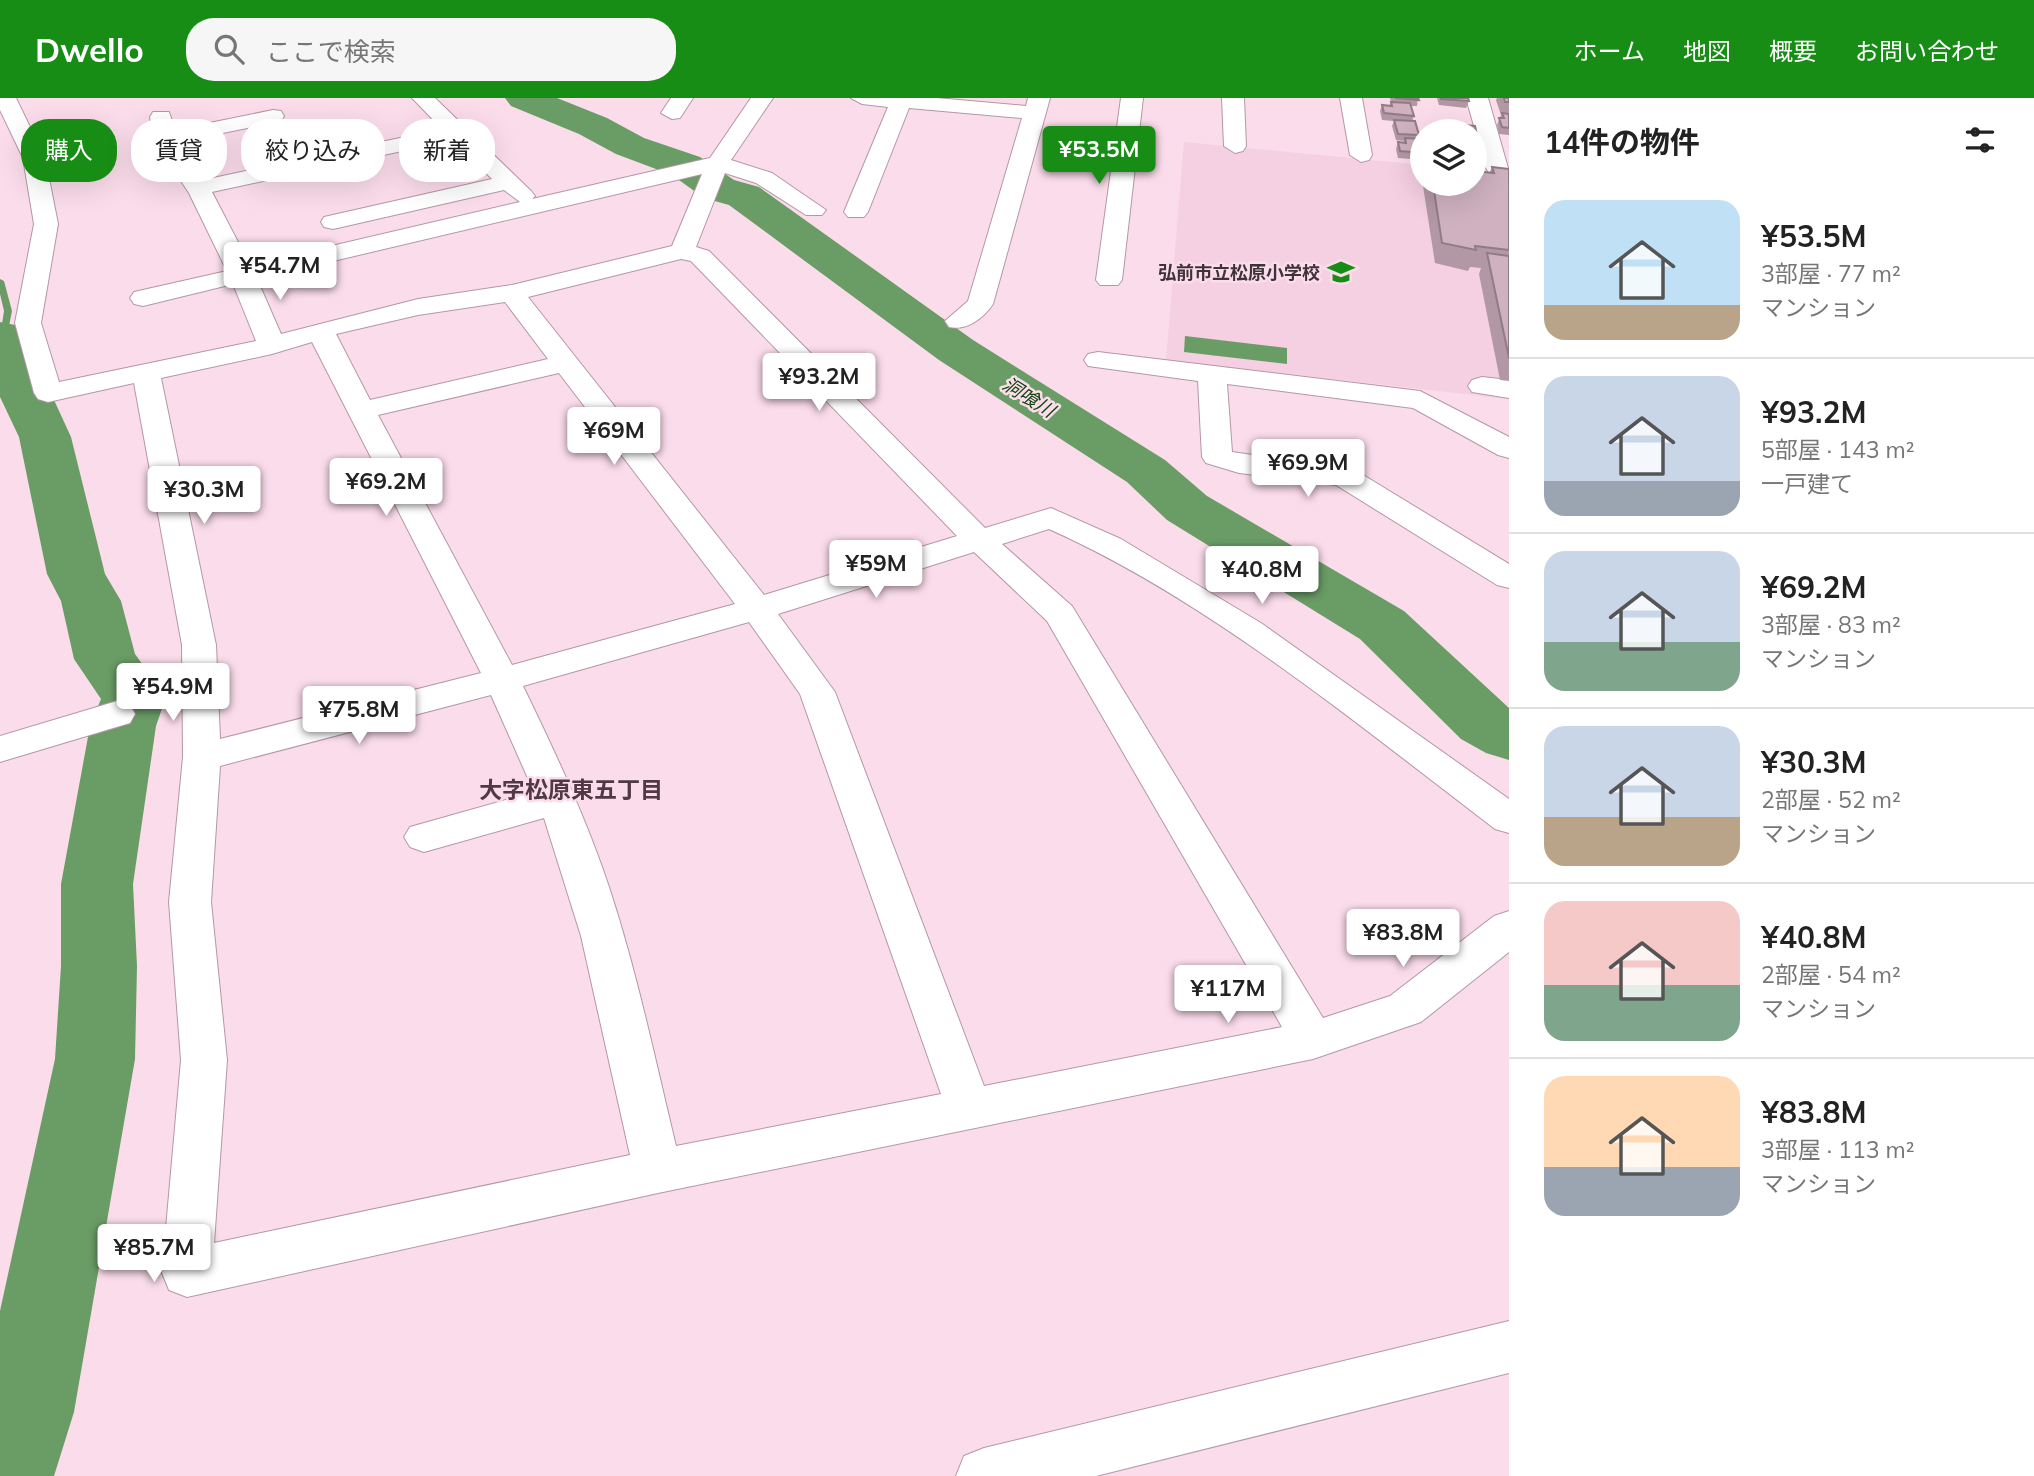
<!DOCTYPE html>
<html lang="ja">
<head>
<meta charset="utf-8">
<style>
  :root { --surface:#fff; --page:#f6f6f6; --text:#222; --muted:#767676; --line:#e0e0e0; --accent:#188d16 }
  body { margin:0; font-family:Mulish,"Noto Sans JP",sans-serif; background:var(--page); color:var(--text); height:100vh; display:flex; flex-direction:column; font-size:26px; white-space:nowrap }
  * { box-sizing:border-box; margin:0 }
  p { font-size:23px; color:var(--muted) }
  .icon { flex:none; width:38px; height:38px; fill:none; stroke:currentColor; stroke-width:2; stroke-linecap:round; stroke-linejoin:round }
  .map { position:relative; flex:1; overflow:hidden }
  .details { display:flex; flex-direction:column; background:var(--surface); width:525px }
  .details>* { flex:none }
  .top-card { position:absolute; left:21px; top:21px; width:665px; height:63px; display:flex; gap:14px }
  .buttons { position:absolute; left:1410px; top:21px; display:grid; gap:14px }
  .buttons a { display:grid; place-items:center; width:77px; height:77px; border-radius:50%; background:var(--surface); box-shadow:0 7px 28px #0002; font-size:35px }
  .price { position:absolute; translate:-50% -60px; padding:0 16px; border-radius:7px; background:#fff; color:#222; font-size:23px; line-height:46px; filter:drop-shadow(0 2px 4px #0008) }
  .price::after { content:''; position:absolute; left:50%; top:42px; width:21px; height:16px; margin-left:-10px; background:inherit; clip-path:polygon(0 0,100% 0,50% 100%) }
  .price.active { background:var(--accent); color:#fff }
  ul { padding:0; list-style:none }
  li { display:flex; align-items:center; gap:21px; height:175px; padding:0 35px }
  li+li { border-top:2px solid var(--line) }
  li span { display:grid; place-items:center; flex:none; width:196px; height:140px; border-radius:21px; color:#555 }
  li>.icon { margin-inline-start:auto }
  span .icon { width:84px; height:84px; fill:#fffc; stroke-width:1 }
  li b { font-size:30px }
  h2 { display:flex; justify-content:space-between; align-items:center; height:84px; padding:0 35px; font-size:30px }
  .pill { padding:0 24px; border-radius:28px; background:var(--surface); box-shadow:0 7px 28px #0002; font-size:24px; line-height:63px }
  .pill.active { background:var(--accent); color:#fff }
  header { display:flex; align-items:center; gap:42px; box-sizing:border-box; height:98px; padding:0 35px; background:var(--accent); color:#fff }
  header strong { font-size:33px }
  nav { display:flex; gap:38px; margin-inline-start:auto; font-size:24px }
  .search { width:490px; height:63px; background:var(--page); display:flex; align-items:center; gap:18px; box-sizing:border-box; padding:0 24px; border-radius:28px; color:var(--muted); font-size:26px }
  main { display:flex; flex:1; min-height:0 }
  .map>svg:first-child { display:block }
  .built { fill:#f5cfe2 }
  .water { fill:#6a9c66 }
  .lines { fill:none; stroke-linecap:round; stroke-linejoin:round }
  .stream { fill:#6a9c66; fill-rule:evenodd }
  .river { fill:#6a9c66; fill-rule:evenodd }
  .minor-casing { stroke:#b497a5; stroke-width:2 }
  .minor { fill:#fff; fill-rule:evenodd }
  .wall { fill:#b298a4 }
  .building { fill:#cfb1bf; stroke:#917c86; stroke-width:2 }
  .labels { text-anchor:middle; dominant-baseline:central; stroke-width:5; stroke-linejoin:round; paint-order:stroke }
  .far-poi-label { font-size:18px; font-weight:bold; fill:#3f3339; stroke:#fbdceb; text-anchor:end }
  .far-water-label { font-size:19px; font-style:italic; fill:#10450e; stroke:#fbdceb }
  .neighbourhood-label { font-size:23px; font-weight:bold; fill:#513845; stroke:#fbdceb }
</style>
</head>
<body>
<header>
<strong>Dwello</strong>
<div class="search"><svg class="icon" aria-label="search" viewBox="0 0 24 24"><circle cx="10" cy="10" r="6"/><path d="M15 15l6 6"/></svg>ここで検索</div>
<nav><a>ホーム</a><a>地図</a><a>概要</a><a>お問い合わせ</a></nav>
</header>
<main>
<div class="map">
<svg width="1509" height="1378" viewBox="0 0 1509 1378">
  <rect width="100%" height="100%" fill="#fbdceb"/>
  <path class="built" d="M 1184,44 L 1423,67 L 1423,86 L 1475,86 L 1475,72 L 1509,75 L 1509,301 L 1166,262 Z"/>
  <path class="water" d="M 1185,238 L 1287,250 L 1287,266 L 1184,254 Z"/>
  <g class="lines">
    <path class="stream" d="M 0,181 L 4,183 L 12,213 L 7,238 L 3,240 L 0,239 L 4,213 L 0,196 Z"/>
    <path class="river" d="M 505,0 L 557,0 L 607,20 L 644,40 L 700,59 L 734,82 L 759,89 L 973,242 L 1165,362 L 1207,398 L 1404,513 L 1509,610 L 1509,662 L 1486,655 L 1461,641 L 1360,541 L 1167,422 L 1127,384 L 939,262 L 729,107 L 704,100 L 672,77 L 616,56 L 579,36 L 511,8 Z
      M 0,224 L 20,228 L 71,339 L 105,476 L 121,503 L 135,556 L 166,599 L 156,628 L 133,786 L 137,868 L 135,961 L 74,1314 L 54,1378 L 0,1378 L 0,1213 L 55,961 L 61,868 L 61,786 L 90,628 L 101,601 L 74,561 L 61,503 L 47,476 L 19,339 L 0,299 Z"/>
    <defs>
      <path id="minor" d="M 0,0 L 16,0 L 45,60 L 58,126 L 41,225 L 59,284 L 256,243 L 233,186 L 143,208 L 134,206 L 130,200 L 134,194 L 227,173 L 189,95 L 153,41 L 150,19 L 153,14 L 169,14 L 175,32 L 273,12 L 281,13 L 284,18 L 281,23 L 179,44 L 204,82 L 442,31 L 412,0 L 435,0 L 531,93 L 535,98 L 532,101 L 710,60 L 751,0 L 773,0 L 731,62 L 772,75 L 826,112 L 822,117 L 806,117 L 756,85 L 725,75 L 696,149 L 709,153 L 985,430 L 1051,410 L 1121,441 L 1261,525 L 1509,701 L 1509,735 L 1495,731 C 1357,626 1208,502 1049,431 L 1002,446 L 1072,508 L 1323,920 L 1390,898 L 1494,818 L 1509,813 L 1509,854 L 1421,924 L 1313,961 L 658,1095 L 187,1199 L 169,1192 L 162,1175 L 181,962 L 169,804 L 183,659 L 182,547 L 134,285 L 48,304 L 38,301 L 34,295 L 15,225 L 34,126 L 23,60 L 0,12 ZM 453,42 L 492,81 L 324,119 L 321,124 L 324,129 L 333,131 L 504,92 L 520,104 L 250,167 L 212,94 ZM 702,76 L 672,148 L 512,187 L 418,201 L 281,236 L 257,181 ZM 681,161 L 691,163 L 957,438 L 764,497 L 528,199 ZM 505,204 L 548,261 L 370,302 L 336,236 L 418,217 ZM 312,244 L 481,575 L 220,641 L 216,547 L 161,280 L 272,256 ZM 559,275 L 735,506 L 512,567 L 378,317 ZM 974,454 L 1047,523 L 1282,929 L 984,988 L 835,594 L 778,516 ZM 749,524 L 800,596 L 941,996 L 676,1048 C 655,961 637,874 609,789 C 586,720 555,654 523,588 ZM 491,597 L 534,694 L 410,729 L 404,739 L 410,749 L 424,754 L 544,720 L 581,838 L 630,1057 L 214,1145 L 227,962 L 211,804 L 220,668 Z
        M 671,0 L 693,0 L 680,20 L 672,21 L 661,15 Z
        M 851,0 L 936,0 L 1026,8 L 1028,0 L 1050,0 L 993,206 C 983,221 966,233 949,229 L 945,223 L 968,203 L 1022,20 L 909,10 L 868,114 L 864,119 L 848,119 L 844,114 L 888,9 L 862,6 Z
        M 1121,0 L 1143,0 L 1122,182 L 1118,187 L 1100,187 L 1096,182 Z
        M 1222,0 L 1244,0 L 1246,48 L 1243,53 L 1235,55 L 1224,48 Z
        M 1340,0 L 1362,0 L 1372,57 L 1369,62 L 1361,64 L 1350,57 Z
        M 1466,0 L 1488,0 L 1508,70 L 1505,75 L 1489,75 L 1486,70 Z
        M 1098,254 L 1420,293 L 1509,339 L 1509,360 L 1498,357 L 1413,310 L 1227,286 L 1232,354 L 1355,372 L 1509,466 L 1509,490 L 1497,487 L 1336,387 L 1239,375 L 1206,365 L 1202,359 L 1198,283 L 1088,268 L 1084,262 L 1088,256 Z
        M 1482,279 L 1509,282 L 1509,300 L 1472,294 L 1468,288 L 1472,282 Z
        M 117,603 L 130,607 L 135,616 L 130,625 L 0,664 L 0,638 Z
        M 1509,1223 L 1509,1275 L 1096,1378 L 956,1378 L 964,1358 L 984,1350 Z"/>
    </defs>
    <use href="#minor" class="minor-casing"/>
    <use href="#minor" class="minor"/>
  </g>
  <path class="wall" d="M 1390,0 L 1418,0 L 1417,8 L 1411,8 L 1414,18 L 1412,23 L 1419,37 L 1418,41 L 1423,41 L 1423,62 L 1398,60 L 1396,51 L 1398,44 L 1403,45 L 1404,43 L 1396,42 L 1392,28 L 1394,23 L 1382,22 L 1380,13 L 1382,7 L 1390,7 L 1391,4 Z
    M 1437,0 L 1468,0 L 1469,3 L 1466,10 L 1439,7 Z
    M 1497,0 L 1509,0 L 1509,37 L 1499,36 L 1497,27 L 1501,17 L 1496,2 Z
    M 1442,25 L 1475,28 L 1478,42 L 1476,49 L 1475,33 L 1440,33 Z
    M 1492,69 L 1509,71 L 1509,283 L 1500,282 L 1479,176 L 1481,170 L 1470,169 L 1468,173 L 1435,165 L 1423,88 L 1424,86 L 1475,86 L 1490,74 Z"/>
  <path class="building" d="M 1395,0 L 1418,0 L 1419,2 Z
    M 1441,0 L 1468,0 L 1469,3 L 1441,1 Z
    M 1504,0 L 1509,0 L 1509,4 L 1505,4 Z
    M 1391,4 L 1410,5 L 1414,18 L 1384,15 L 1382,7 L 1392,8 Z
    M 1502,15 L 1509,16 L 1509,30 L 1502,29 L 1499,20 L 1504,20 Z
    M 1394,22 L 1415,23 L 1419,37 L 1398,36 Z
    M 1442,25 L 1475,28 L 1478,42 L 1475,42 L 1475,33 L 1443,33 Z
    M 1405,40 L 1423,41 L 1423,55 L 1400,53 L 1398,44 L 1406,45 Z
    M 1492,69 L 1509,71 L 1509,152 L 1475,148 L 1476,152 L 1442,145 L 1433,86 L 1475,86 L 1475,73 L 1494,75 Z
    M 1487,155 L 1509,158 L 1509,260 Z"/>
  <defs>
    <symbol id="school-bare" viewBox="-9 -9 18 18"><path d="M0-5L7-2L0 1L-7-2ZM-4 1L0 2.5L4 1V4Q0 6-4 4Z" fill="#188d16" stroke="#fbdceb" stroke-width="2.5" paint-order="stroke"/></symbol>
  </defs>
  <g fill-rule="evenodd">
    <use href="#school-bare" x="1322" y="155" width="38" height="38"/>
  </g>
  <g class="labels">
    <g class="far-poi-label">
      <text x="1320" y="174">弘前市立松原小学校</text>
    </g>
    <g class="far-water-label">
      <text transform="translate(1029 299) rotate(32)">洞喰川</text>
    </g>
    <g class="neighbourhood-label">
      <text x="571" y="691">大字松原東五丁目</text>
    </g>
  </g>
</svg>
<div class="buttons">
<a><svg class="icon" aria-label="layers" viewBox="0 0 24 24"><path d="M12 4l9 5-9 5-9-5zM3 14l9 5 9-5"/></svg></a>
</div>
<b class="price active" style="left:1099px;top:88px">¥53.5M</b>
<b class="price" style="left:280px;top:204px">¥54.7M</b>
<b class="price" style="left:819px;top:315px">¥93.2M</b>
<b class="price" style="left:614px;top:369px">¥69M</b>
<b class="price" style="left:1308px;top:401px">¥69.9M</b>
<b class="price" style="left:386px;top:420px">¥69.2M</b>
<b class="price" style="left:204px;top:428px">¥30.3M</b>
<b class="price" style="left:876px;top:502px">¥59M</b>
<b class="price" style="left:1262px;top:508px">¥40.8M</b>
<b class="price" style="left:173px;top:625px">¥54.9M</b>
<b class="price" style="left:359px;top:648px">¥75.8M</b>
<b class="price" style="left:1403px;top:871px">¥83.8M</b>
<b class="price" style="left:1228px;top:927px">¥117M</b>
<b class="price" style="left:154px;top:1186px">¥85.7M</b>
<div class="top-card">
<a class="pill active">購入</a>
<a class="pill">賃貸</a>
<a class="pill">絞り込み</a>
<a class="pill">新着</a>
</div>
</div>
<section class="details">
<h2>14件の物件<svg class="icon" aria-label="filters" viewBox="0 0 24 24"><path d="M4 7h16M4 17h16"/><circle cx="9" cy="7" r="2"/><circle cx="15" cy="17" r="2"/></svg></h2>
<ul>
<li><span style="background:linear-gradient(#bfe0f5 75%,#b9a48a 0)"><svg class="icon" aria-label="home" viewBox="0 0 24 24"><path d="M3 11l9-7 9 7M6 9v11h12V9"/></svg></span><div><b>¥53.5M</b><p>3部屋 · 77 m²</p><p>マンション</p></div></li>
<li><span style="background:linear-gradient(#c9d6e8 75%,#9aa5b1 0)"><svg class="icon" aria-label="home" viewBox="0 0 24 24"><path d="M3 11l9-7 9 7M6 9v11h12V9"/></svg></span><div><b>¥93.2M</b><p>5部屋 · 143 m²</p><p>一戸建て</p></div></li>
<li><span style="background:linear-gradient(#c9d6e8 65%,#7fa58c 0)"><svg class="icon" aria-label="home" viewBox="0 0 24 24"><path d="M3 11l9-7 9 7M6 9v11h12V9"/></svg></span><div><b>¥69.2M</b><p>3部屋 · 83 m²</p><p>マンション</p></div></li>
<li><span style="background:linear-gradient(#c9d6e8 65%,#b9a48a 0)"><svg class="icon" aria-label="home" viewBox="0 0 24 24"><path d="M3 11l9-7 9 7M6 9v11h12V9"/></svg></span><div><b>¥30.3M</b><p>2部屋 · 52 m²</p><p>マンション</p></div></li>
<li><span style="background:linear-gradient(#f6c9c9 60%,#7fa58c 0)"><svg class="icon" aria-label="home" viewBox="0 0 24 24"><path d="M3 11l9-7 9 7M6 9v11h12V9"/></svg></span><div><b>¥40.8M</b><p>2部屋 · 54 m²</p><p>マンション</p></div></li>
<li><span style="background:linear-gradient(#ffd9b3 65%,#9aa5b1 0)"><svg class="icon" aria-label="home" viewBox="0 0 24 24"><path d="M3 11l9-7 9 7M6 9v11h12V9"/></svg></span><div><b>¥83.8M</b><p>3部屋 · 113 m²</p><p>マンション</p></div></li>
</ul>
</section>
</main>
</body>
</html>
